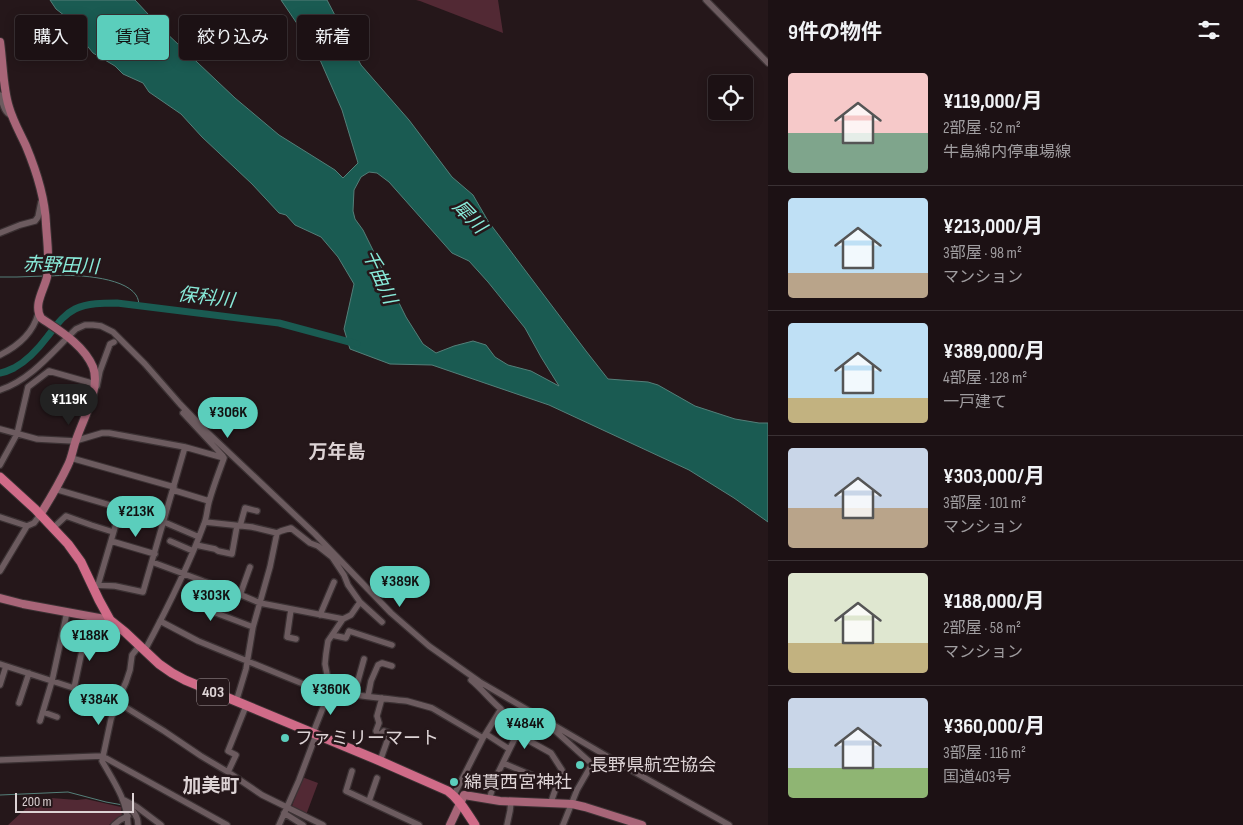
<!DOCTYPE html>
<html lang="ja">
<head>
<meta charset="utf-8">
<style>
  :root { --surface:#1c1114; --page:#251a1d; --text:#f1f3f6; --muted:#a09da0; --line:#3a3134; --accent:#5bcebc }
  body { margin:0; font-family:"Sofia Sans Condensed","Noto Sans JP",sans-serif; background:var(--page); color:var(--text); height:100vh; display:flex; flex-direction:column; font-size:19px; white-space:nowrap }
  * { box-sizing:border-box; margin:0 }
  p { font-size:16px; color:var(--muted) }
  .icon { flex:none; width:28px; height:28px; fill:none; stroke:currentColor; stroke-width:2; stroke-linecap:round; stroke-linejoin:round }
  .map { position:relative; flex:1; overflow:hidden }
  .side { display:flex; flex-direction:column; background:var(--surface); width:475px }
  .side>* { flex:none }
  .hud { position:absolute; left:15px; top:15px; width:475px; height:45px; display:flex; gap:10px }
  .fabs { position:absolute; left:708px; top:75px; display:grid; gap:10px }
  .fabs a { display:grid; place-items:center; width:45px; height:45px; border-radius:5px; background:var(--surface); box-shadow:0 2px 12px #0003,0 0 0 1px var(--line); font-size:25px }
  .scale { position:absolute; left:15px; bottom:12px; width:119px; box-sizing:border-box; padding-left:5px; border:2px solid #ddd3d5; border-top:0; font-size:14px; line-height:18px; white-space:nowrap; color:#ddd3d5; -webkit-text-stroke:4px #25171a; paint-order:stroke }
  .price { position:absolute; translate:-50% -42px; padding:0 11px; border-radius:18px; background:var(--accent); color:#111; font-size:16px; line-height:32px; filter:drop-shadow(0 1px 2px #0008) }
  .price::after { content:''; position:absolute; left:50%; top:30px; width:15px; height:11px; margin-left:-8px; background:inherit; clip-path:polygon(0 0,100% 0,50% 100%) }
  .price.on { background:#222; color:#fff }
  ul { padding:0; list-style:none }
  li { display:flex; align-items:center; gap:15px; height:125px; padding:0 20px }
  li+li { border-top:1px solid var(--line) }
  li span { display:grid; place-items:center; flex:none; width:140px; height:100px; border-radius:5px; color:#555 }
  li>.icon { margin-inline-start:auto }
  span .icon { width:60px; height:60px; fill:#fffc; stroke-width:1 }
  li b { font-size:21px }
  h2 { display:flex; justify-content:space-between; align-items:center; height:60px; padding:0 20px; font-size:21px }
  .pill { padding:0 18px; border-radius:5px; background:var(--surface); box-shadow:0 2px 12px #0003,0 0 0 1px var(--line); font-size:18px; line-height:45px }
  .pill.on { background:var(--accent); color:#111 }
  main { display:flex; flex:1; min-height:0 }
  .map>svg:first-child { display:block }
  .green { fill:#522934 }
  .water { fill:#1a5b52; stroke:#547f79; fill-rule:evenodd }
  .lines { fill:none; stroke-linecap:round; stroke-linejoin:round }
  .stream { stroke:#547f79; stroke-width:1 }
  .river { stroke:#1a5b52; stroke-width:7 }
  .minor-casing { stroke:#3b3133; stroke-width:8 }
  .major-casing { stroke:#3b3133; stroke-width:10 }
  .highway-casing { stroke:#3b3133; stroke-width:11 }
  .minor { stroke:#6c5b5f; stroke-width:5.5 }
  .major { stroke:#a86578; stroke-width:8 }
  .highway { stroke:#d06b88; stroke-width:9 }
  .poi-dot { fill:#5bcebc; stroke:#25171a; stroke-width:2 }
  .labels { text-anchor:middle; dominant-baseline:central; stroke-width:5; stroke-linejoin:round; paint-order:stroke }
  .shield { fill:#25171a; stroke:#a69b9d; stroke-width:1 }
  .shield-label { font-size:16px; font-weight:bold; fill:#ddd3d5 }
  .poi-label { font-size:18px; fill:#ddd3d5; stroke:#25171a; text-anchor:start }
  .water-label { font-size:19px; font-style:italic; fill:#89ebda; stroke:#25171a }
  .neighbourhood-label { font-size:19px; font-weight:bold; fill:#ddd3d5; stroke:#25171a }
</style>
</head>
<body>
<main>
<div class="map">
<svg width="768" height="825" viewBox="0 0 768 825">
  <rect width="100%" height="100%" fill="#25171a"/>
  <path class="green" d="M 416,0 L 498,0 L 503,33 L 420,1 Z
    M 302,777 L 318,783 L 306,815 L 291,809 Z
    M 51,798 L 77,800 L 86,799 L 121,807 L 122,816 L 109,825 L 8,825 L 35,800 Z"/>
  <path class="water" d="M 50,0 L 135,0 L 161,28 L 235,98 L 279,135 L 335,170 L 343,178 L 358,163 L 342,110 L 317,53 L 281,0 L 327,0 L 361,65 L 409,120 L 452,177 L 473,195 L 488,221 L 586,351 L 608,379 L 648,382 L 658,385 L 695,406 L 735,419 L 759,423 L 768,423 L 768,522 L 734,498 L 689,470 L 549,405 L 432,365 L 390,364 L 350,349 L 344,329 L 354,284 L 338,257 L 321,237 L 295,225 L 286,215 L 279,213 L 252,184 L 202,137 L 181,114 L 149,92 L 143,83 L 123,74 L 115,66 L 93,53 L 76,32 L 74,23 L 56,9 ZM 369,172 L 377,173 L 389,182 L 452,253 L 469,261 L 488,282 L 525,328 L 541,357 L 559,386 L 531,371 L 508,365 L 495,357 L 486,345 L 473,341 L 454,346 L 436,353 L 423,344 L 406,317 L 363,230 L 355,219 L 353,211 L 354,190 L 361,177 Z"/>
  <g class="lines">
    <path class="stream" d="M 51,276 C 71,274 123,276 136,295 C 138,298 139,302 139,306
      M 0,277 L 17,277 L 44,276
      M 0,795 L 68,792 L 106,802 L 123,805"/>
    <path class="river" d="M 0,373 C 5,372 10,370 14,368 C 27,361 39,348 48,336 C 56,326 63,315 75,309 C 88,303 103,303 117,303 L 279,323 L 357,344"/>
    <defs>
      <path id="minor" d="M 706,0 L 768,63
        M 0,95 C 3,103 3,112 12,116
        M 0,233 L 20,225 L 35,221 L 38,217 L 41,202 L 43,200
        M 0,355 C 18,346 33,333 38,314
        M 97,386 L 100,371 L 110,344 L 114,342
        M 0,390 C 32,379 52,352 76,329 L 85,325 L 93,325 L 101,326 L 113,332 L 145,364 L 180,404 L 206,431 L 315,534 L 391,613 L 429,646 L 480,682 L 622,765 L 729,825
        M 183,413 L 223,456
        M 0,429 L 37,439 L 75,441 L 102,433 L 109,433 L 185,447 L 224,458
        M 71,458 L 174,487
        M 0,465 L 17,434 L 28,387 L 49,371 L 95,384
        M 55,489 L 137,513 L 164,522 L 199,537
        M 173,490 L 209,501
        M 0,517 L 27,526 L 34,523 L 40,515
        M 205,522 L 252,527 L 277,533 L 281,531 L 291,528 L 310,543 L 318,546 L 332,557 L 344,575 L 348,585 L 360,602 L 351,615 L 343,619 L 328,641 L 326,654 L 325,664 L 330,690 L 313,733
        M 240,526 L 245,508 L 257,511
        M 52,529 L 66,516 L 91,525 L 113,532
        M 111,541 L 155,554
        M 170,541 L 193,551
        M 196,545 L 215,549 L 218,551 L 232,554 L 237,526
        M 152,562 L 203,581 L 225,588 L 260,603 L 343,619
        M 0,571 L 27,526
        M 93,585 L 115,586 L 143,592 L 185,447
        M 98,585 L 121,507
        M 225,588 L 216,613 L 253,627
        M 240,595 L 250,567
        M 360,602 L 382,622
        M 291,609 L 287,637 L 296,639
        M 320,615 L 334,582
        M 160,621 L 198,641 L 301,683 C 335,694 371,697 407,701 L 432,708 L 483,738
        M 332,635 L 346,638 L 349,631 L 392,645
        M 145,650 C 167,609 188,568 204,524 C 207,517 207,509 209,502 C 213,487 219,472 224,458
        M 0,664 L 117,702 L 164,731 L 201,756 L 228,772 L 262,795 L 323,825
        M 0,685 L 6,666
        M 74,688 L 86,632
        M 354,695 L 364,659
        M 368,696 L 371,681 L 378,665 L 382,663 L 392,666
        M 236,702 L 246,669 L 253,627 L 270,567 L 277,533
        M 19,703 L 29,673
        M 43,712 L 57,717
        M 40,721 L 52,681 L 67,612
        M 551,727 L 592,764 L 577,790 L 563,825
        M 486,734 L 509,749
        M 0,760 L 102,756 L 227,825
        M 380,761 L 390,733 L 384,731 L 381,734 L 377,734 L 376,731 L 379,723 L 377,716 L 382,698
        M 503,763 L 557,786
        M 352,771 L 346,791 L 419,825
        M 228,772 L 236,755 L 228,751 L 246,706
        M 455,793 L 483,738 L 501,709 C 490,700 482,689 471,680
        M 124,800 L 137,807 L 161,825
        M 489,800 L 496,777 L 517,734 L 551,753 L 562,770 L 551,802
        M 369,801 L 377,778
        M 125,806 C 134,810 138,816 138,825
        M 284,813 L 303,825
        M 114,825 L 120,820 L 128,816
        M 128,825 C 127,800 114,782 102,761 L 111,719 L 117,702 L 126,682 L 130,670 L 132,655 L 140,645
        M 279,825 L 299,780 L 316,735
        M 507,825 L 510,811 L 511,802"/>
      <path id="major" d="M 0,42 C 3,63 3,89 9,107 C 13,121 20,133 26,146 C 36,170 45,197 46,224 C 47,241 50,260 47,277 C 44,290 33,305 41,318 C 60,331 84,345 93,367 C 101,388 83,419 76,440 C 73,448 72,457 68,465 C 60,482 50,499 40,515
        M 0,598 L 23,604 L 110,620
        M 450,825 L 464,795 L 500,801 L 572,804 L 585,807 L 642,825"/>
      <path id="highway" d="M 0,477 L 35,509 L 68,544 L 81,562 L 99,600 L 110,620 L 125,632 L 159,664 L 172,673 L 185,680 L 380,761 L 448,791 C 460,800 467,813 475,825"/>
    </defs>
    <use href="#minor" class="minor-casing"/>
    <use href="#major" class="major-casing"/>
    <use href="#highway" class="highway-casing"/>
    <use href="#minor" class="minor"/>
    <use href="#major" class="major"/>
    <use href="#highway" class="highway"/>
  </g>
  <g class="poi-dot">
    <circle cx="285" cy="738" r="5"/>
    <circle cx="580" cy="765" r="5"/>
    <circle cx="454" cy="782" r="5"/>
  </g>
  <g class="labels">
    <rect class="shield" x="197" y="678.5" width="32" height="27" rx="4"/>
    <g class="shield-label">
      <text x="213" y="692">403</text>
    </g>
    <g class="poi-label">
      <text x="295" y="738">ファミリーマート</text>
      <text x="590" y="765">長野県航空協会</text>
      <text x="464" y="782">綿貫西宮神社</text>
    </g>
    <g class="water-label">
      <text transform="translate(469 217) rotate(46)">犀川</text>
      <text transform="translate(61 266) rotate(2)">赤野田川</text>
      <text transform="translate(379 277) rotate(66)">千曲川</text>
      <text transform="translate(206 298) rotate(7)">保科川</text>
    </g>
    <g class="neighbourhood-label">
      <text x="337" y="452">万年島</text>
      <text x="211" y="786">加美町</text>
    </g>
  </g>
</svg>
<div class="fabs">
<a><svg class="icon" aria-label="locate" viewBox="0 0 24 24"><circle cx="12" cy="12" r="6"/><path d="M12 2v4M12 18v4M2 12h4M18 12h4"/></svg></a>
</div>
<div class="scale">200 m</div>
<b class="price on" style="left:69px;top:426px">¥119K</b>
<b class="price" style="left:228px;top:439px">¥306K</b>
<b class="price" style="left:136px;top:538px">¥213K</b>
<b class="price" style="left:400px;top:608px">¥389K</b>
<b class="price" style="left:211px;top:622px">¥303K</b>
<b class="price" style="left:90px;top:662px">¥188K</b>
<b class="price" style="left:331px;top:716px">¥360K</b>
<b class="price" style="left:99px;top:726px">¥384K</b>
<b class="price" style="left:525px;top:750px">¥484K</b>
<div class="hud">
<a class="pill">購入</a>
<a class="pill on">賃貸</a>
<a class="pill">絞り込み</a>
<a class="pill">新着</a>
</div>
</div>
<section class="side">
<h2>9件の物件<svg class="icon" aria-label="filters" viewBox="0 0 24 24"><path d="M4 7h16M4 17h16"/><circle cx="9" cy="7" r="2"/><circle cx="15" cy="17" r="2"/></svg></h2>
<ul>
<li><span style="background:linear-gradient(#f6c9c9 60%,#7fa58c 0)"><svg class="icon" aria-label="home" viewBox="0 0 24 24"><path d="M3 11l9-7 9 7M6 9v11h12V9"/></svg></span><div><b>¥119,000/月</b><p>2部屋 · 52 m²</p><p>牛島綿内停車場線</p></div></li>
<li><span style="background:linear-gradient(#bfe0f5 75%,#b9a48a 0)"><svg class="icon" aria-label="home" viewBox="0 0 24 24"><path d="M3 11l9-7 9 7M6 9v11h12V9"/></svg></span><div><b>¥213,000/月</b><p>3部屋 · 98 m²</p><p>マンション</p></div></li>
<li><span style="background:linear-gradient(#bfe0f5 75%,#c2b280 0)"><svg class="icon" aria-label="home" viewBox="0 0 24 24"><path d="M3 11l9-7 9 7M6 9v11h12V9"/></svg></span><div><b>¥389,000/月</b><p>4部屋 · 128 m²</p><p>一戸建て</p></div></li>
<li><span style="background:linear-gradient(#c9d6e8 60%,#b9a48a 0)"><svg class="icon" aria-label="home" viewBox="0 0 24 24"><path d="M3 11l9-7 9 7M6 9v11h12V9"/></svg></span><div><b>¥303,000/月</b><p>3部屋 · 101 m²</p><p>マンション</p></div></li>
<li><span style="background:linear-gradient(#dfe7d0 70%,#c2b280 0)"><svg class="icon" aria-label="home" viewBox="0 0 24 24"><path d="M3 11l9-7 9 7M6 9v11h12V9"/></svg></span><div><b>¥188,000/月</b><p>2部屋 · 58 m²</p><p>マンション</p></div></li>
<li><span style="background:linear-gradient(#c9d6e8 70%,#8fb573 0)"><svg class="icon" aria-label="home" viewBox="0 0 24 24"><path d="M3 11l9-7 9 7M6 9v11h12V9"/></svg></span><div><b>¥360,000/月</b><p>3部屋 · 116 m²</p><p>国道403号</p></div></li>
</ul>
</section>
</main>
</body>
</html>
